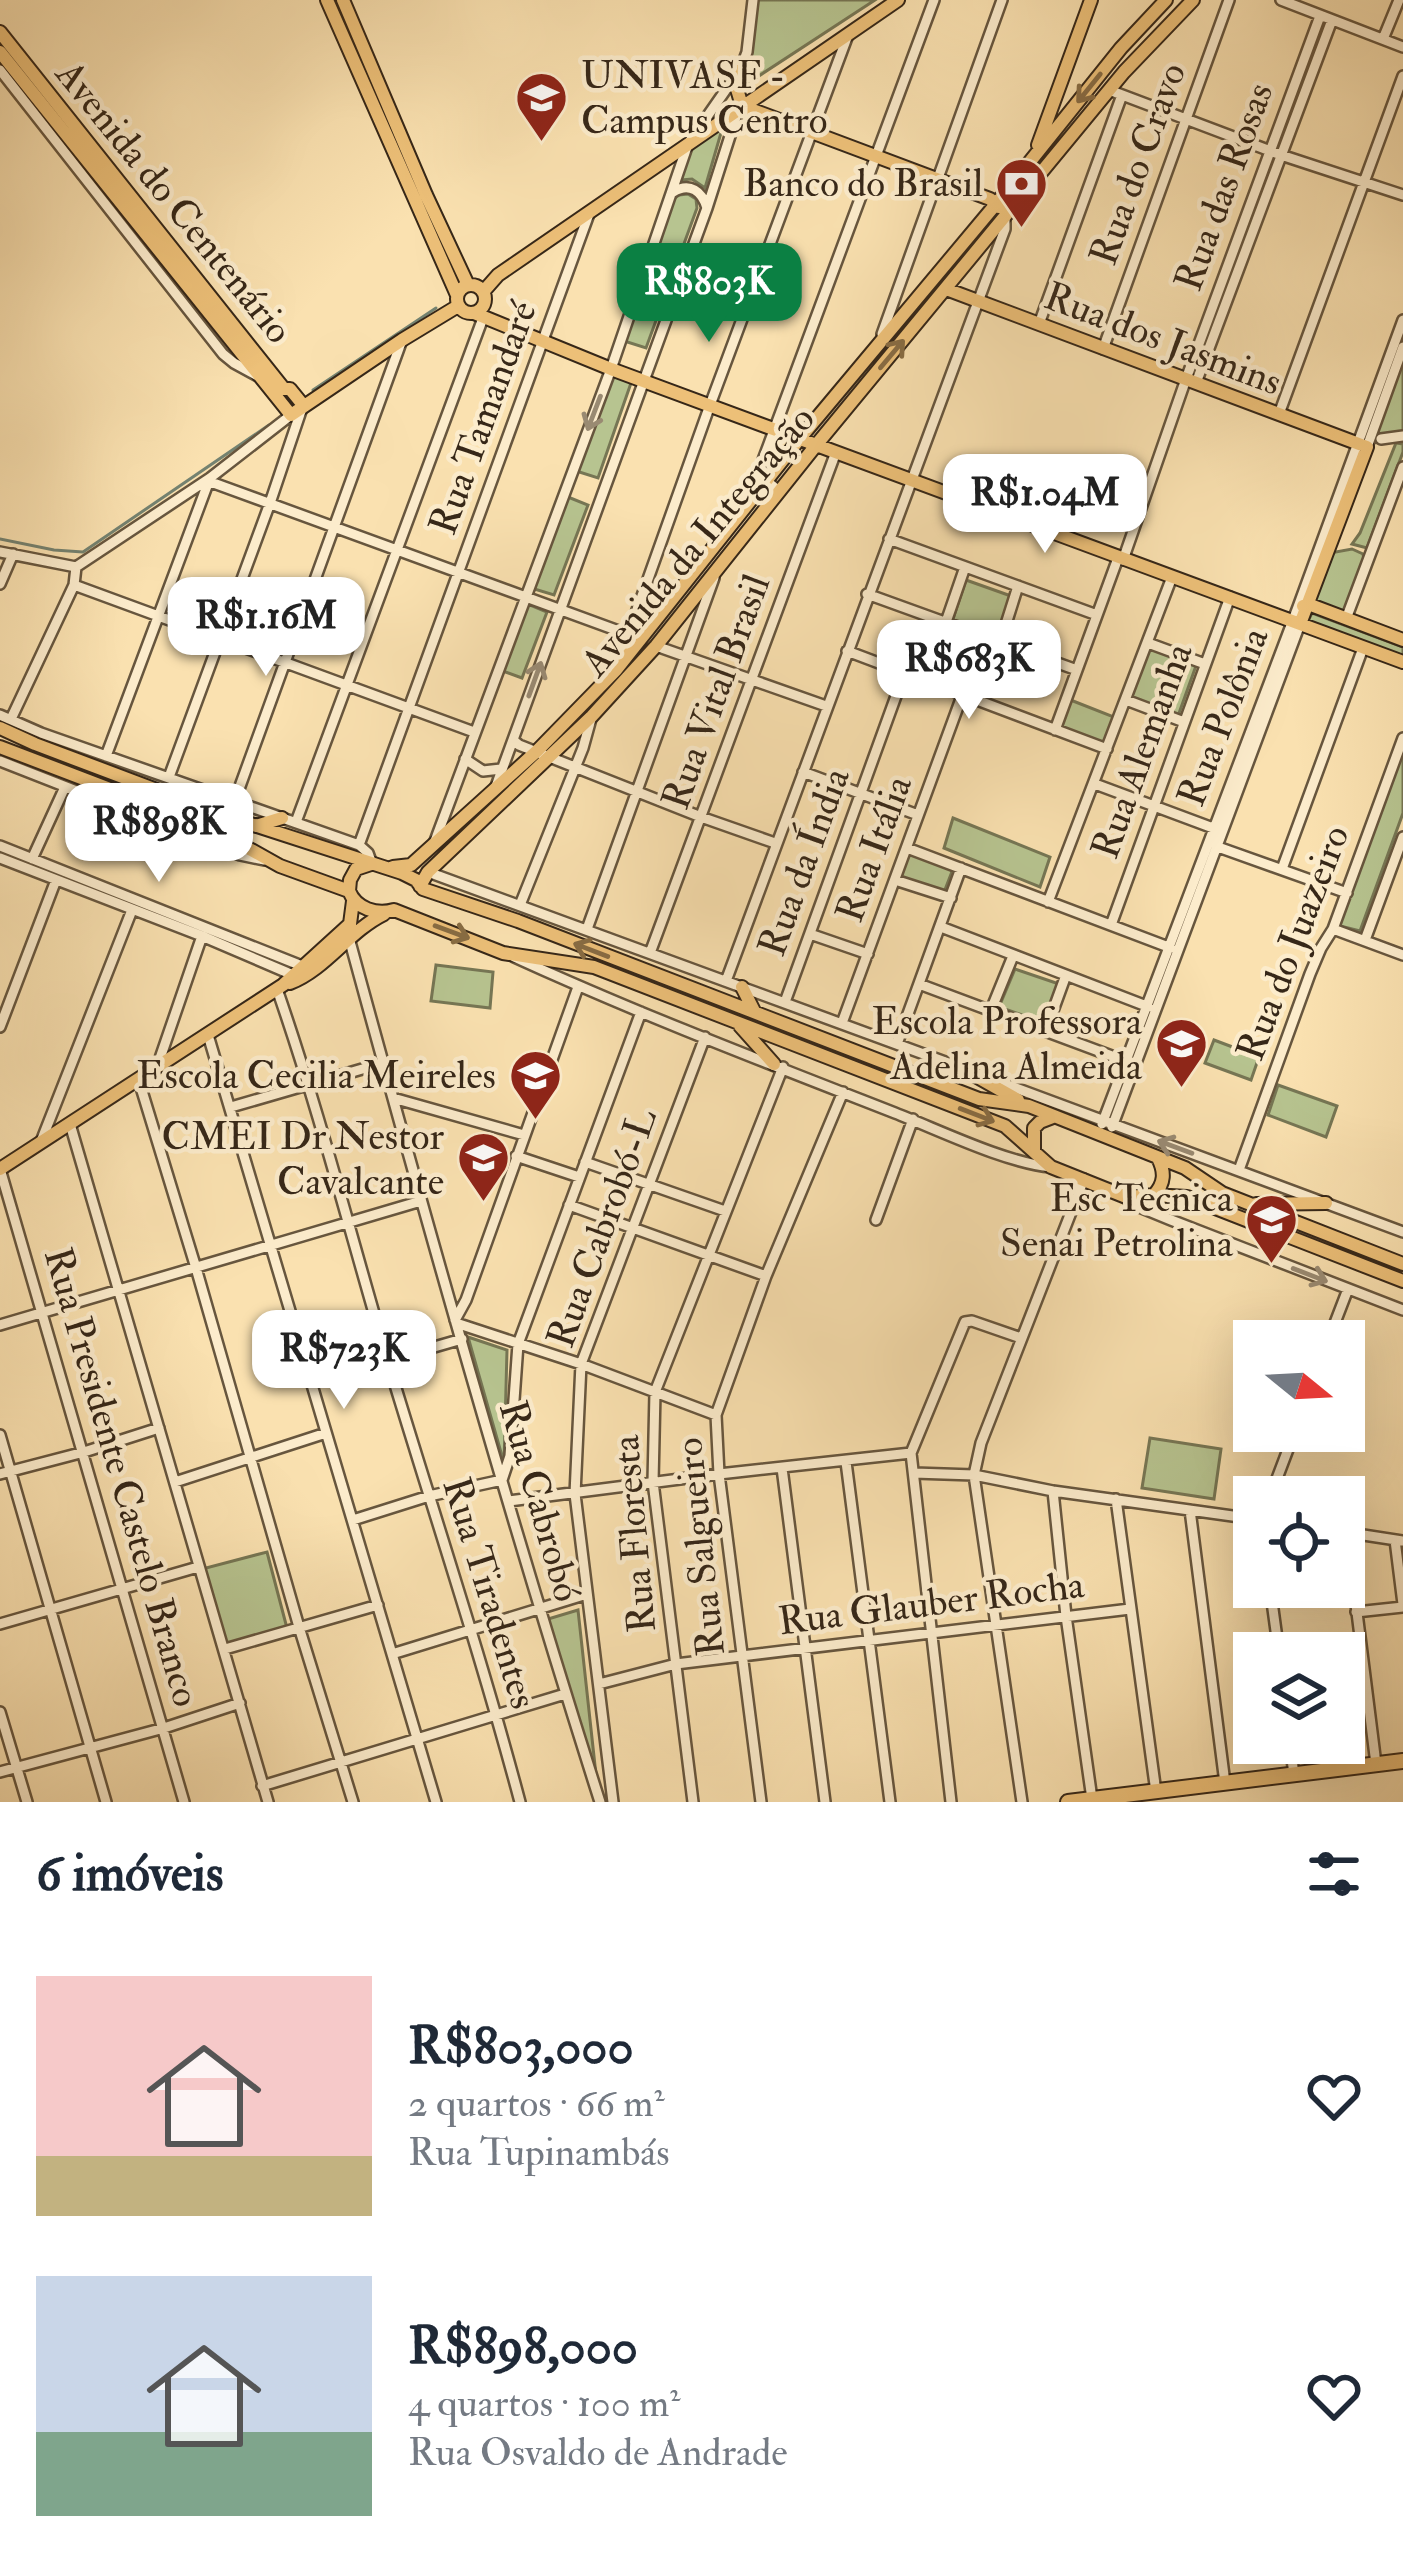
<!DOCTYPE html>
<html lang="pt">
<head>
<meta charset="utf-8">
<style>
  :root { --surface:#fff; --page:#f6f6f7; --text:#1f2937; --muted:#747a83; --accent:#0b8043 }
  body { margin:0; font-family:"IM FELL Double Pica",serif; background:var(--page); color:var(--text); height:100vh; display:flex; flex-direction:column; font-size:45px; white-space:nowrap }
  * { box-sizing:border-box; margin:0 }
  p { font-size:39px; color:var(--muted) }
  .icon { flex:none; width:66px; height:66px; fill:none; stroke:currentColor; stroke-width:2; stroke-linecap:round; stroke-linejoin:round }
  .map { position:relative; height:1802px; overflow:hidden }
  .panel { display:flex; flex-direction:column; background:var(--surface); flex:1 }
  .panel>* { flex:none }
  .needle { width:78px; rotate:108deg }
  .fabs { position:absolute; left:1233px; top:1320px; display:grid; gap:24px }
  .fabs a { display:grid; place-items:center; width:132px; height:132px; border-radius:0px; background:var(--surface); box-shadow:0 12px 48px #0002; font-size:60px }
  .price { position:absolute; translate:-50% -102px; padding:0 27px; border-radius:24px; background:#fff; color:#222; font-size:39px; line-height:78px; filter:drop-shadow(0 3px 6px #0008) }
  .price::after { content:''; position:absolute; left:50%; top:72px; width:36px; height:27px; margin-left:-18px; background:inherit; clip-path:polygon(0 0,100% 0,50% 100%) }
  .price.current { background:var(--accent); color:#fff }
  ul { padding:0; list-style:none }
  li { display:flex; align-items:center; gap:36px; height:300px; padding:0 36px }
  li span { display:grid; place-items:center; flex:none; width:336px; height:240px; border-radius:0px; color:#555 }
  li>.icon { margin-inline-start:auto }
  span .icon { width:144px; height:144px; fill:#fffc; stroke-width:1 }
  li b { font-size:51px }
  h2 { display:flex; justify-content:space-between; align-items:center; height:144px; padding:0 36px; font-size:51px }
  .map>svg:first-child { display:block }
  .green { fill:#b7c490; stroke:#767654; stroke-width:3 }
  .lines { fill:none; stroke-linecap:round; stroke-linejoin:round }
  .stream { stroke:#748270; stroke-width:3 }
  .minor-casing { stroke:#67563e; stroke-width:14 }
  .major-casing { stroke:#362718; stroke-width:16 }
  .highway-casing { stroke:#362718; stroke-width:18 }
  .minor { stroke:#fceccc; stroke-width:9 }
  .major { stroke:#edc078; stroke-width:12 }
  .highway { stroke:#edc078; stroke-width:14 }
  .oneway { stroke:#886c43 }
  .oneway2 { stroke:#998a72 }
  .labels { text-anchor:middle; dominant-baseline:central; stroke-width:9; stroke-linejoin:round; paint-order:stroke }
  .poi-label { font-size:39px; fill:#362718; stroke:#fceccc; text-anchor:end }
  .street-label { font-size:39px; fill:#362718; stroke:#fceccc }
</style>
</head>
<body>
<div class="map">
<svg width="1403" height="1802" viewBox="0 0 1403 1802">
  <rect width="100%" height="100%" fill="#fae1b0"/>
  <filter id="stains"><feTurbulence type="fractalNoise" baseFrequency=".00167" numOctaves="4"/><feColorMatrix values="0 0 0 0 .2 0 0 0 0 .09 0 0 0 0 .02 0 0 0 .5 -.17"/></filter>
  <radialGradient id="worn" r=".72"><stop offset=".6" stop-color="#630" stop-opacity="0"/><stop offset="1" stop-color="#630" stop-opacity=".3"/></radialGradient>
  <path class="green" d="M 754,0 L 875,0 L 742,87 L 753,35 Z
    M 723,126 L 705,188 L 692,179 L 681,180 L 691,147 Z
    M 688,194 L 696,199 L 697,208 L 646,348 L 621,340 L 672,200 L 679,195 Z
    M 1403,355 L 1403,434 L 1373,440 Z
    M 609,373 L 631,383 L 598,478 L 573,470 Z
    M 1396,443 L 1403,444 L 1403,452 L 1367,548 L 1352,544 L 1360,533 Z
    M 977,463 L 1016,478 L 1008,501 L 968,488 Z
    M 1031,472 L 1073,486 L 1060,514 L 1018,501 Z
    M 563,495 L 588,505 L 554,595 L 531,588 Z
    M 1352,549 L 1363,554 L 1364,560 L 1343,613 L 1312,601 L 1330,553 Z
    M 966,580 L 1011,596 L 996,640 L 951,625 Z
    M 523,602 L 547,612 L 522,678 L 500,670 Z
    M 1312,613 L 1403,647 L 1403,658 L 1308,621 Z
    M 1149,645 L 1197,663 L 1178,716 L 1128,699 Z
    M 1068,699 L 1114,717 L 1104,743 L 1058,726 Z
    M 1403,743 L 1403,813 L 1360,931 L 1336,925 Z
    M 953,818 L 1050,857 L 1040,887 L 944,848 Z
    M 908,851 L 953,869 L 941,900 L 895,883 Z
    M 436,965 L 493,972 L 490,1008 L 431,1001 Z
    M 1015,969 L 1059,984 L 1046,1023 L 999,1007 Z
    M 1214,1040 L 1259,1057 L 1251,1080 L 1205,1063 Z
    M 1278,1085 L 1337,1106 L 1326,1137 L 1268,1115 Z
    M 468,1337 L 507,1350 L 504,1463 Z
    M 1150,1438 L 1221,1449 L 1214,1499 L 1142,1488 Z
    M 267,1552 L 288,1632 L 222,1649 L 202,1569 Z
    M 578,1610 L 598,1793 L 548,1619 Z"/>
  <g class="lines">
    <path class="stream" d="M 313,390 L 436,308
      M 0,539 L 54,550 L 83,552 L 269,425"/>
    <defs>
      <path id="minor" d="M 1281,0 L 1403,47
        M 1383,39 L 1399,0
        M 0,70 L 223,354 L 234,363 L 256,375
        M 1109,90 L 1281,155 L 1403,195
        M 673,192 C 690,182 702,191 707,208
        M 1039,324 L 1122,95
        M 882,334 L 1002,0
        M 1103,349 L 1229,0
        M 1196,383 L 1332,20
        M 1279,414 L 1403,76
        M 1381,439 L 1403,436
        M 1367,447 L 1403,347
        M 208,481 L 627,634
        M 779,491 L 763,478 L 760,468 L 934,0
        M 889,539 L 1097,615
        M 0,552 L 76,567
        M 1123,560 L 1186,379 L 1320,16
        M 76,567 L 210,478 L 291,415
        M 0,584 L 13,554
        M 74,585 L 474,732
        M 867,594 L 1077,670
        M 1346,619 L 1403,467
        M 946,622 L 965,567
        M 1000,643 L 1018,586
        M 1148,643 L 1205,664
        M 656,646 L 826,706
        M 847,651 L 1107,749
        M 617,666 L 710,405 L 848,35
        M 1126,700 L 1184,722
        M 0,715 L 41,733 L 359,845 L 368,853 L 372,864
        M 11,719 L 74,585 L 76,567
        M 1055,730 L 1118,558
        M 513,740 L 519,745 L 701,817 L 775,843
        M 106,756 L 210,478
        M 465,759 L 483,771 L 501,769
        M 0,761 L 240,855 L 264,860
        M 803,772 L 918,815
        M 169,777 L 270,503 L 301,411
        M 1095,784 L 1213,828
        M 495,789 L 707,208 L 738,111
        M 235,800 L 402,340
        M 296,822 L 483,318
        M 435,841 L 611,369 L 688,144 L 741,68 L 747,52 L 753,0
        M 359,845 L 589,214
        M 0,846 L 302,966
        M 1218,847 L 1347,893
        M 907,848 L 1171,948
        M 0,858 L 202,936 L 293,975
        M 32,859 L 65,787
        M 1282,869 L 1363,648
        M 428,872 L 959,1067
        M 895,880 L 951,898
        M 1048,902 L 1172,577
        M 520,905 L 583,748 L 591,719
        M 1111,925 L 1230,597
        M 941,927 L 1149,1007
        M 587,929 L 714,578
        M 1333,929 L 1403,955
        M 810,934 L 868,954
        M 349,938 C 428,1228 509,1516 600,1802
        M 1365,940 L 1403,837
        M 650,953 L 836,452
        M 514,957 C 639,1014 767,1063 895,1113 C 939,1130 1006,1163 1051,1167
        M 726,981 L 1005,229 L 1005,218
        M 919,984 L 1128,1062
        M 277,989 C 320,1113 352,1240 389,1365 C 433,1511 481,1655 520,1802
        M 785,1002 L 904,674
        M 991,1010 L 1013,956
        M 842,1023 L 962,696
        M 0,1027 L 56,880
        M 1046,1030 L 1066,975
        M 208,1035 L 436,1802
        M 897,1044 L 961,868
        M 157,1067 L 202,936
        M 986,1077 L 1403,1232
        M 139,1081 L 196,1268 L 299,1627 L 353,1802
        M 393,1098 L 524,1135
        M 231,1107 L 383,1063
        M 70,1124 L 268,1802
        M 1102,1124 L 1298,607 L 1403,320
        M 1112,1127 L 1300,624
        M 42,1139 L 132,910
        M 516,1156 L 579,1177
        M 585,1162 L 725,1211
        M 0,1169 L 184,1802
        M 1239,1170 L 1310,974 L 1321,948 L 1333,929 L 1403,738
        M 1126,1197 L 1132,1204 L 1171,1220 L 1403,1310
        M 569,1205 L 766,1276
        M 876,1220 L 913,1119
        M 455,1320 L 466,1300 L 578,987
        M 456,1323 L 581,1364 L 716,1415
        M 0,1325 L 421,1201
        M 1328,1341 L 1348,1289
        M 313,1382 L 462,1339
        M 0,1435 L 106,1802
        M 846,1462 L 890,1802
        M 782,1468 L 825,1802
        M 914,1473 L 974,1475 L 1053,1491 L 1254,1519
        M 0,1474 L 84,1452 L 159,1428
        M 175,1482 L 326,1433
        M 1053,1491 L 1066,1616 L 1092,1799
        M 1270,1497 L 1295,1431
        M 1116,1499 L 1156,1792
        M 509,1501 L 719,1474 L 911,1453
        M 1190,1510 L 1225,1783
        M 353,1520 L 429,1496 L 502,1480 L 510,1456 L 518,1344 L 641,1012
        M 1344,1532 L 1403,1541
        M 1347,1533 L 1376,1764
        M 1395,1540 L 1403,1604
        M 1270,1587 L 1279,1653
        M 1356,1612 L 1403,1607
        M 0,1624 L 198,1567
        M 225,1649 L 378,1605
        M 392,1654 L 587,1594
        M 599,1684 L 676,1664 L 1130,1609
        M 0,1712 L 27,1802
        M 1290,1743 L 1294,1775
        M 0,1772 L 164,1728 L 240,1703
        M 262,1786 L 565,1694
        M 613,1802 L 575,1494 L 581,1364 L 705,1037
        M 693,1802 L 653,1482 L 655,1392 L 783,1067
        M 761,1802 L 719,1474 L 716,1415 L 766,1276 L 843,1092
        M 951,1802 L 911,1453 L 965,1322 L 972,1321 L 1021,1338
        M 1022,1802 L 974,1475 L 981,1443 L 1084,1179"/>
      <path id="major" d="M 327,0 L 457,295
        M 343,0 L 426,195 L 468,285
        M 0,32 L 284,389 L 290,389 L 303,405
        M 0,52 L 291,415 L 402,340 L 458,306
        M 741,68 L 737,89 L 742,106 L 990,199 L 999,207
        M 1038,145 L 1091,0
        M457 299a14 14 0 1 1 28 0a14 14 0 1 1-28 0Z
        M 946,289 L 1367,447 L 1300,624
        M 483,292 L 498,275 L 898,0
        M 474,313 L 611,369 L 1403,662
        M 1303,606 L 1308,604 L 1403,640
        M 0,728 L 35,744 L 223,815 L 402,873 L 416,880 L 423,889 L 518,921 L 979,1099 L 1029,1106 L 1185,1168 L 1222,1193 L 1403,1264
        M 0,747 L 212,828 L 280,866 L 349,891 C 356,909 377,915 394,910 L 503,953 L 594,967 L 1005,1126 L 1051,1167 L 1126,1197 L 1154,1195 L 1187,1197 L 1403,1281
        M 256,826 L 282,818
        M 393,867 L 411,865 L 537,751 L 616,670 L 801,437 L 996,204 L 1121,48 L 1166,0
        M 420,886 L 428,872 L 592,716 L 656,646 L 817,444 L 1124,72 L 1193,0
        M 349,891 L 350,880 L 356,869 L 371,864
        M 290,983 C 326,969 349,931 384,914
        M 742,987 L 754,1011
        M 740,1026 L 774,1064
        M 958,1066 L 1018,1100
        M 1034,1150 L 1034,1128 L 1040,1122 L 1053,1117
        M 0,1169 L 283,985 L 350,924 L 353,901
        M 1154,1195 C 1165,1183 1165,1172 1158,1158
        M 1256,1204 L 1326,1203"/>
      <path id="highway" d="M 1068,1802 L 1403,1761"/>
    </defs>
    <use href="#minor" class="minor-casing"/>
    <use href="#major" class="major-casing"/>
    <use href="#highway" class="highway-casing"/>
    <use href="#minor" class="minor"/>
    <use href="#major" class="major"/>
    <use href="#highway" class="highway"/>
  </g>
  <defs><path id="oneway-shaft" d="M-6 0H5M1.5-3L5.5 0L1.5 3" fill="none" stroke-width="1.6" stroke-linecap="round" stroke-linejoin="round" transform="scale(3)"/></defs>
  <g class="oneway">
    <use href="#oneway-shaft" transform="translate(1089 88) rotate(129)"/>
    <use href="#oneway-shaft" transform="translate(892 354) rotate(-50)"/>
    <use href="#oneway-shaft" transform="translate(452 932) rotate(20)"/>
    <use href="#oneway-shaft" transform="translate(591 950) rotate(-159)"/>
    <use href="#oneway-shaft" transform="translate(977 1115) rotate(21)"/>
  </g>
  <g class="oneway2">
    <use href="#oneway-shaft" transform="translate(594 413) rotate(111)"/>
    <use href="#oneway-shaft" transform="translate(535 679) rotate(-70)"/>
    <use href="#oneway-shaft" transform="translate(1175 1147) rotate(-160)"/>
    <use href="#oneway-shaft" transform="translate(1310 1275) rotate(21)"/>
  </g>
  <defs>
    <symbol id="university-pin" viewBox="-11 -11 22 30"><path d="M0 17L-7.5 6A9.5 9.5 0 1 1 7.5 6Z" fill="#8f2418" stroke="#fceccc"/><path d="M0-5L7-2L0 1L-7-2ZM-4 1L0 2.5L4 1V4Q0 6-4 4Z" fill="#fff"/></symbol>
    <symbol id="bank-pin" viewBox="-11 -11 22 30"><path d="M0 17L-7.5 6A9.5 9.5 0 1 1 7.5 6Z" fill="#8f2418" stroke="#fceccc"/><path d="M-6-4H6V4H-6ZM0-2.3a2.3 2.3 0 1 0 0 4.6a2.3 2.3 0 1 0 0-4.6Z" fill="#fff"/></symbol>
    <symbol id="school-pin" viewBox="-11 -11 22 30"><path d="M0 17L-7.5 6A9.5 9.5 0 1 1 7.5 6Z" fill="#8f2418" stroke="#fceccc"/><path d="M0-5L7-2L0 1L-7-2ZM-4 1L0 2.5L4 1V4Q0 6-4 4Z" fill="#fff"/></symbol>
  </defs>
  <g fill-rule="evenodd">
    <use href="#university-pin" x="512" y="68" width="59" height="81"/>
    <use href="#bank-pin" x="992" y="154" width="59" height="81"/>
    <use href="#school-pin" x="1152" y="1014" width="59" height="81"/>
    <use href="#school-pin" x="506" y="1046" width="59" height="81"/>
    <use href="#school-pin" x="454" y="1128" width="59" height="81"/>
    <use href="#school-pin" x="1242" y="1190" width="59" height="81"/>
  </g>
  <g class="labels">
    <g class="poi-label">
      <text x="581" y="75" text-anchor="start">UNIVASF -<tspan x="581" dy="45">Campus Centro</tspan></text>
      <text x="983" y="183">Banco do Brasil</text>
      <text x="1142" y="1021">Escola Professora<tspan x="1142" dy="45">Adelina Almeida</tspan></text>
      <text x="496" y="1075">Escola Cecilia Meireles</text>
      <text x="444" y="1136">CMEI Dr Nestor<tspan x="444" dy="45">Cavalcante</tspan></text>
      <text x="1233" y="1198">Esc Tecnica<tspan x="1233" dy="45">Senai Petrolina</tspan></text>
    </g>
    <g class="street-label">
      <text transform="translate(1138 164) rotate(-70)">Rua do Cravo</text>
      <text transform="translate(1224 187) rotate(-70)">Rua das Rosas</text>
      <text transform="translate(174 202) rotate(51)">Avenida do Centenário</text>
      <text transform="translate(1163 339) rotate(21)">Rua dos Jasmins</text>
      <text transform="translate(483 418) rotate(-70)">Rua Tamandaré</text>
      <text transform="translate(698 541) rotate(-50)">Avenida da Integração</text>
      <text transform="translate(716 692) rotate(-70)">Rua Vital Brasil</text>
      <text transform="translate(1223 717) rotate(-69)">Rua Polônia</text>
      <text transform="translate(1142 751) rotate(-70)">Rua Alemanha</text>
      <text transform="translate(874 849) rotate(-70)">Rua Itália</text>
      <text transform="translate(804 862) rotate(-70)">Rua da Índia</text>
      <text transform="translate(1293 943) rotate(-69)">Rua do Juazeiro</text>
      <text transform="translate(602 1228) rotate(-70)">Rua Cabrobó-L</text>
      <text transform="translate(122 1477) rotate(74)">Rua Presidente Castelo Branco</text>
      <text transform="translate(540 1501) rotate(74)">Rua Cabrobó</text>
      <text transform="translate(634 1534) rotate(-95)">Rua Floresta</text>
      <text transform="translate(700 1547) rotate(-96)">Rua Salgueiro</text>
      <text transform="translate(490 1593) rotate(73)">Rua Tiradentes</text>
      <text transform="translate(931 1603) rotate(-7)">Rua Glauber Rocha</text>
    </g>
  </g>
  <rect width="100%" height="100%" filter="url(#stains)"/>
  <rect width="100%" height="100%" fill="url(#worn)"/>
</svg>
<div class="fabs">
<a><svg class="needle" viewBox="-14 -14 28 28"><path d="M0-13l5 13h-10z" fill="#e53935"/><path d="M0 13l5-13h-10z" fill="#747a83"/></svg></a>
<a><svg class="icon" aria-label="locate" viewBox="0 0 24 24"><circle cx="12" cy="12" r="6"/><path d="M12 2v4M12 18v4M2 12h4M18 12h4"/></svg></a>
<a><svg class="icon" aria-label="layers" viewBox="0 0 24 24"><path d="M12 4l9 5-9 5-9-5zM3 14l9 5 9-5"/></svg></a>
</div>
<b class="price current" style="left:709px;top:345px">R$803K</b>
<b class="price" style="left:1045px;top:556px">R$1.04M</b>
<b class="price" style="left:266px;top:679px">R$1.16M</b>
<b class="price" style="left:969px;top:722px">R$683K</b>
<b class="price" style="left:159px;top:885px">R$898K</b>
<b class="price" style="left:344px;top:1412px">R$723K</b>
</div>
<section class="panel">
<h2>6 imóveis<svg class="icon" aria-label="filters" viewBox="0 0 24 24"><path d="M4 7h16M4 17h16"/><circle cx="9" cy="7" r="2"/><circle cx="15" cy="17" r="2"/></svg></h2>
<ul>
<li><span style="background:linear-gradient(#f6c9c9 75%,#c2b280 0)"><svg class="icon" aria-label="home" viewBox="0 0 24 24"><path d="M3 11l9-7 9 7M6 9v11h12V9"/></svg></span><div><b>R$803,000</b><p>2 quartos · 66 m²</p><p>Rua Tupinambás</p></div><svg class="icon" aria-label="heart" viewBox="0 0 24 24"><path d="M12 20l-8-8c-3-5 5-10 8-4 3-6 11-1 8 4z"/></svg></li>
<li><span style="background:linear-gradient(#c9d6e8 65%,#7fa58c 0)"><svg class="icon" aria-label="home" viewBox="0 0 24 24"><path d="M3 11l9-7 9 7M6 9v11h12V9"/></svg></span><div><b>R$898,000</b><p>4 quartos · 100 m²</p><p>Rua Osvaldo de Andrade</p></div><svg class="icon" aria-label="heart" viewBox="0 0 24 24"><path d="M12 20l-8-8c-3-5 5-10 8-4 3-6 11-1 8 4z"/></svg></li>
</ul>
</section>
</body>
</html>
